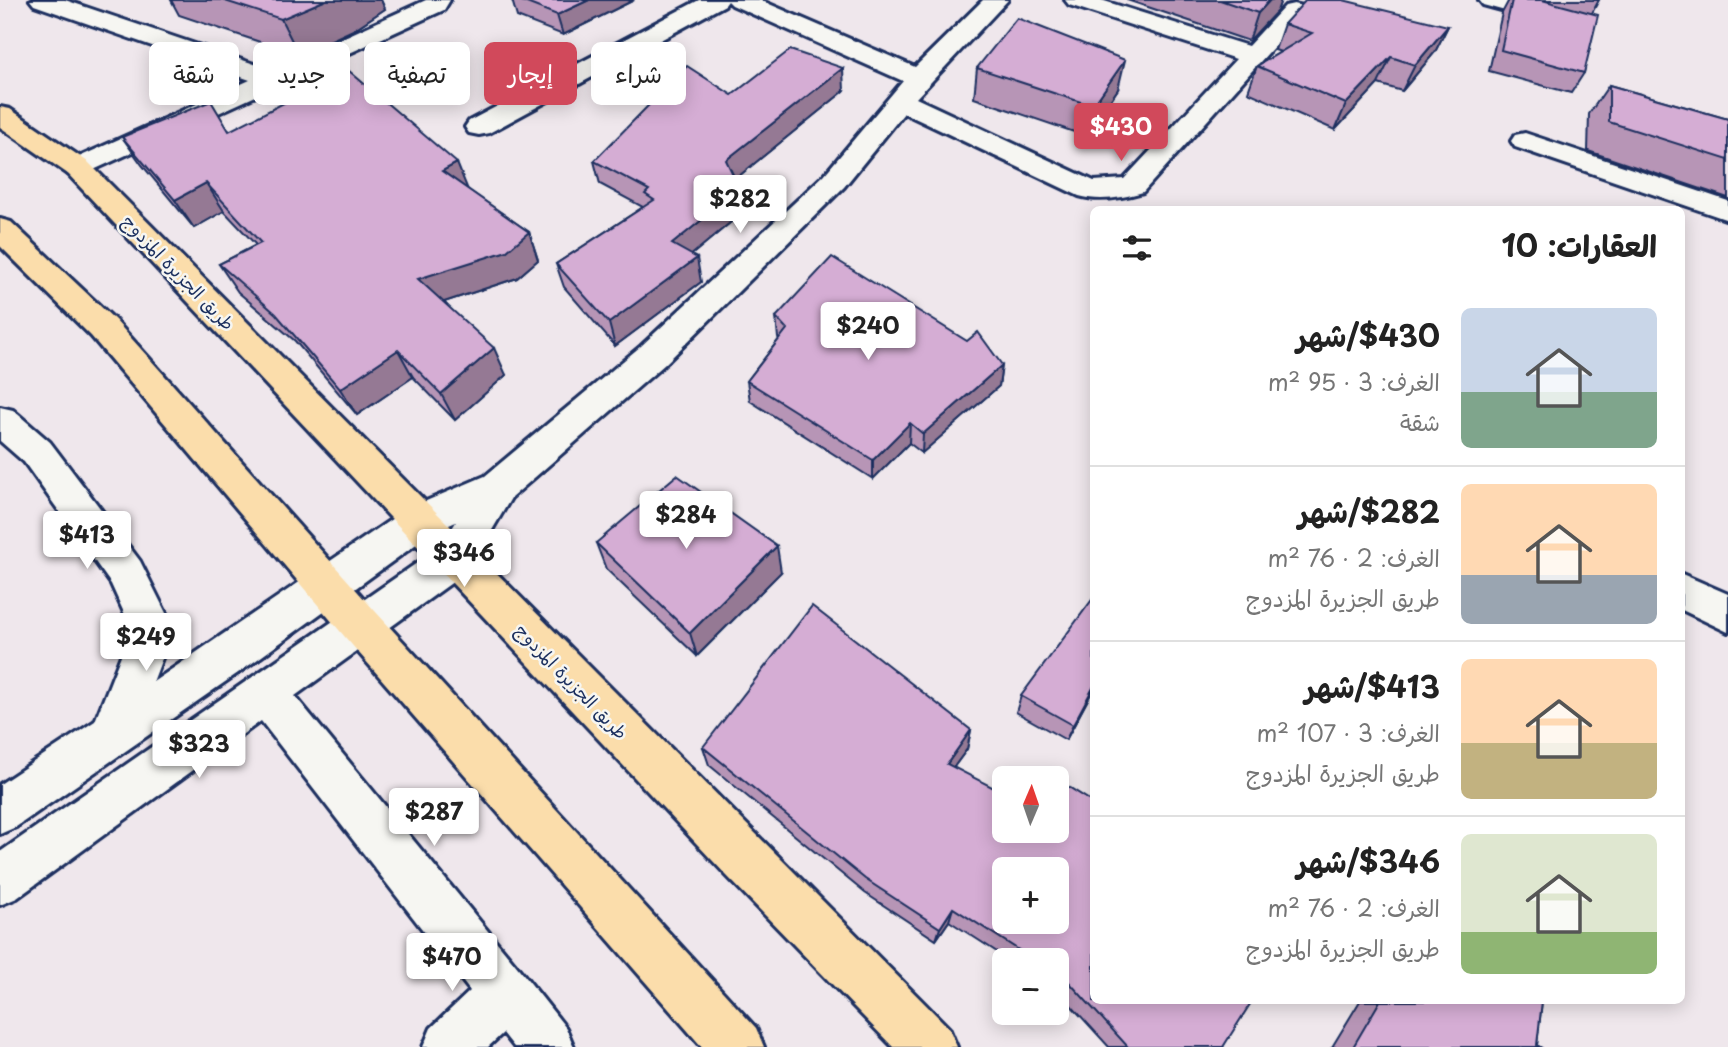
<!DOCTYPE html>
<html lang="ar">
<head>
<meta charset="utf-8">
<style>
  :root { --surface:#fff; --page:#f6f6f6; --text:#222; --muted:#767676; --line:#e0e0e0; --accent:#d1495b }
  body { margin:0; font-family:"Playpen Sans","Playpen Sans Arabic",sans-serif; background:var(--page); color:var(--text); direction:rtl; height:100vh; display:flex; flex-direction:column; font-size:26px; white-space:nowrap }
  * { box-sizing:border-box; margin:0 }
  p { font-size:23px; color:var(--muted) }
  .icon { flex:none; width:38px; height:38px; fill:none; stroke:currentColor; stroke-width:2; stroke-linecap:round; stroke-linejoin:round }
  .map { position:relative; flex:1; overflow:hidden; direction:ltr }
  .drawer { position:absolute; left:1090px; top:206px; width:595px; height:798px; display:flex; flex-direction:column; background:var(--surface); border-radius:10px; box-shadow:0 4px 18px #0003; direction:rtl }
  .drawer>* { flex:none }
  .hud { position:absolute; left:21px; top:42px; width:665px; height:63px; direction:rtl; display:flex; gap:14px }
  .needle { width:46px; rotate:2deg }
  .buttons { position:absolute; left:992px; top:766px; display:grid; gap:14px }
  .buttons a { display:grid; place-items:center; width:77px; height:77px; border-radius:10px; background:var(--surface); box-shadow:0 4px 18px #0003; font-size:35px }
  .price { position:absolute; translate:-50% -60px; padding:0 16px; border-radius:7px; background:#fff; color:#222; font-size:23px; line-height:46px; filter:drop-shadow(0 2px 4px #0008) }
  .price::after { content:''; position:absolute; left:50%; top:42px; width:21px; height:16px; margin-left:-10px; background:inherit; clip-path:polygon(0 0,100% 0,50% 100%) }
  .price.active { background:var(--accent); color:#fff }
  ul { padding:0; list-style:none }
  li { display:flex; align-items:center; gap:21px; height:175px; padding:0 28px }
  li+li { border-top:2px solid var(--line) }
  li span { display:grid; place-items:center; flex:none; width:196px; height:140px; border-radius:10px; color:#555 }
  li>.icon { margin-inline-start:auto }
  span .icon { width:84px; height:84px; fill:#fffc; stroke-width:1 }
  li b { font-size:30px }
  h2 { display:flex; justify-content:space-between; align-items:center; height:84px; padding:0 28px; font-size:30px }
  .chip { padding:0 24px; border-radius:10px; background:var(--surface); box-shadow:0 4px 18px #0003; font-size:24px; line-height:63px }
  .chip.active { background:var(--accent); color:#fff }
  .map>svg:first-child { display:block }
  .lines { fill:none; stroke-linecap:round; stroke-linejoin:round }
  .minor-casing { stroke:#1b2f5e; stroke-width:6 }
  .major-casing { stroke:#1b2f5e; stroke-width:6 }
  .minor { fill:#f6f6f2; fill-rule:evenodd }
  .major { fill:#fbddab; fill-rule:evenodd }
  .wall { fill:#b795b6; stroke:#1b2f5e; stroke-width:2 }
  .shaded-wall { fill:#957994; stroke:#1b2f5e; stroke-width:2 }
  .building { fill:#d5add4; stroke:#1b2f5e; stroke-width:2; fill-rule:evenodd }
  .labels { text-anchor:middle; dominant-baseline:central; stroke-width:5; stroke-linejoin:round; paint-order:stroke }
  .street-label { font-size:18px; fill:#1b2f5e; stroke:#f6f6f2 }
</style>
</head>
<body>
<div class="map">
<svg width="1728" height="1047" viewBox="0 0 1728 1047">
  <rect width="100%" height="100%" fill="#efe7ec"/>
  <filter id="ink" filterUnits="userSpaceOnUse"><feTurbulence type="fractalNoise" baseFrequency=".0143" numOctaves="2"/><feDisplacementMap in="SourceGraphic" scale="14" xChannelSelector="R" yChannelSelector="G"/><feConvolveMatrix kernelMatrix="1 2 1 2 8 2 1 2 1" color-interpolation-filters="sRGB"/></filter>
  <g filter="url(#ink)">
    <g class="lines">
      <defs>
        <path id="minor" d="M 30,0 L 65,0 L 272,70 L 426,0 L 450,0 L 444,10 L 78,177 L 68,174 L 64,168 L 68,162 L 250,80 L 34,5 Z
          M 699,0 L 760,0 L 915,67 L 983,0 L 1008,0 L 916,98 L 1094,181 L 1124,179 L 1236,59 L 1069,5 L 1065,0 L 1101,0 L 1248,46 L 1285,6 L 1294,4 L 1303,6 L 1306,11 L 1143,192 C 1122,198 1100,202 1079,196 L 904,113 L 844,187 L 665,364 L 511,498 L 468,571 L 295,696 L 524,975 L 566,1028 L 574,1047 L 514,1047 L 503,1033 L 488,1047 L 423,1047 L 431,1028 L 470,991 L 261,721 L 17,898 L 0,905 L 0,852 L 440,547 L 456,522 L 433,532 L 251,664 L 16,827 L 0,834 L 0,784 L 95,721 L 125,645 L 126,617 L 111,584 L 24,462 L 0,441 L 0,407 L 13,410 L 50,442 L 140,561 L 168,617 L 167,645 L 153,682 L 405,510 L 485,476 L 641,346 L 824,175 L 903,81 L 732,5 L 728,1 L 725,5 L 489,133 L 479,135 L 469,133 L 465,127 L 469,121 Z
          M 1479,0 L 1518,0 L 1566,13 L 1569,18 L 1566,23 L 1557,25 L 1483,5 Z
          M 1525,133 L 1728,201 L 1728,220 L 1515,147 L 1511,141 L 1515,135 Z
          M 1682,574 L 1728,594 L 1728,632 L 1682,610 Z"/>
        <path id="major" d="M 0,107 L 10,109 L 88,162 L 949,1028 L 957,1047 L 893,1047 L 727,876 L 68,174 L 0,127 Z
          M 0,219 L 11,222 L 115,320 L 375,611 L 756,1028 L 764,1047 L 702,1047 L 345,637 L 91,336 L 0,246 Z"/>
      </defs>
      <use href="#minor" class="minor-casing"/>
      <use href="#major" class="major-casing"/>
      <use href="#minor" class="minor"/>
      <use href="#major" class="major"/>
    </g>
    <path class="wall" d="M 171,0 L 381,0 L 385,9 L 353,30 L 299,55 L 179,15 Z
      M 512,0 L 634,0 L 563,35 L 517,17 Z
      M 1127,0 L 1281,0 L 1277,11 L 1249,41 Z
      M 1509,0 L 1599,0 L 1592,13 L 1584,73 L 1571,93 L 1489,71 L 1502,13 Z
      M 1284,24 L 1448,26 L 1435,52 L 1402,91 L 1378,84 L 1335,130 L 1248,92 L 1257,66 L 1281,52 L 1275,50 Z
      M 977,68 L 1118,89 L 1086,136 L 974,98 Z
      M 1609,85 L 1728,119 L 1728,198 L 1588,151 L 1589,114 Z
      M 844,91 L 735,179 L 740,189 L 743,212 L 691,255 L 701,282 L 615,346 L 564,287 L 556,264 L 643,207 L 600,184 L 594,161 L 732,95 Z
      M 122,137 L 468,190 L 529,232 L 538,260 L 517,278 L 444,302 L 506,375 L 455,420 L 413,377 L 357,415 L 295,341 L 238,292 L 219,264 L 256,245 L 224,211 L 194,228 L 142,165 Z
      M 776,317 L 1002,365 L 999,386 L 922,453 L 909,443 L 873,479 L 750,401 L 747,381 L 779,339 L 778,338 Z
      M 596,543 L 781,572 L 697,656 L 606,569 Z
      M 1094,688 L 1066,740 L 1016,712 L 1021,696 Z
      M 971,730 L 967,749 L 953,768 L 1223,1047 L 1109,1047 L 1057,990 L 1057,961 L 1011,961 L 949,921 L 936,940 L 865,893 L 709,765 L 703,747 Z
      M 1360,1001 L 1542,1001 L 1537,1045 L 1540,1047 L 1332,1047 Z"/>
    <path class="shaded-wall" d="M 326,0 L 381,0 L 385,9 L 353,30 L 299,55 L 281,19 Z
      M 589,0 L 634,0 L 563,35 L 557,15 Z
      M 1270,0 L 1281,0 L 1277,11 L 1249,41 L 1258,13 Z
      M 1448,26 L 1435,52 L 1402,91 L 1415,65 Z
      M 1391,57 L 1378,84 L 1335,130 L 1346,104 Z
      M 1125,60 L 1118,89 L 1086,136 L 1093,106 Z
      M 843,68 L 844,91 L 729,184 L 726,160 Z
      M 457,163 L 468,190 L 442,171 Z
      M 206,183 L 224,211 L 194,228 L 175,200 Z
      M 740,189 L 743,212 L 677,267 L 672,244 Z
      M 529,232 L 538,260 L 517,278 L 432,306 L 418,279 Z
      M 697,258 L 701,282 L 615,346 L 609,323 Z
      M 494,348 L 506,375 L 455,420 L 441,394 Z
      M 398,350 L 413,377 L 357,415 L 340,389 Z
      M 1002,365 L 999,386 L 922,453 L 923,434 Z
      M 910,423 L 909,443 L 873,479 L 873,460 Z
      M 777,546 L 781,572 L 697,656 L 690,633 Z
      M 1094,686 L 1094,688 L 1066,740 L 1073,725 Z
      M 971,730 L 967,749 L 943,782 L 947,764 Z
      M 953,908 L 949,921 L 936,940 L 940,928 Z"/>
    <path class="building" d="M 222,0 L 326,0 L 281,19 Z
      M 519,0 L 589,0 L 557,15 Z
      M 1220,0 L 1270,0 L 1258,13 Z
      M 1306,0 L 1343,0 L 1448,26 L 1415,65 L 1391,57 L 1346,104 L 1257,66 L 1312,33 L 1284,24 Z
      M 1512,0 L 1542,0 L 1598,15 L 1584,73 L 1501,50 Z
      M 1017,18 L 1125,60 L 1093,106 L 977,68 Z
      M 790,50 L 843,68 L 726,160 L 740,189 L 672,244 L 697,258 L 609,323 L 556,264 L 654,200 L 645,194 L 649,190 L 594,161 L 687,66 L 732,95 Z
      M 348,70 L 457,163 L 442,171 L 529,232 L 507,251 L 418,279 L 494,348 L 441,394 L 398,350 L 340,389 L 276,314 L 219,264 L 261,243 L 206,183 L 175,200 L 122,137 L 211,101 L 229,131 Z
      M 1609,85 L 1728,119 L 1728,160 L 1609,122 Z
      M 832,257 L 967,341 L 978,332 L 1002,365 L 923,434 L 910,423 L 873,460 L 747,381 L 787,329 L 776,317 Z
      M 677,475 L 777,546 L 690,633 L 596,543 Z
      M 1094,597 L 1094,686 L 1073,725 L 1021,696 Z
      M 812,606 L 971,730 L 947,764 L 1004,793 L 1004,831 L 1057,831 L 1057,802 L 1067,786 L 1094,803 L 1094,1001 L 1252,1001 L 1223,1047 L 1128,1047 L 1069,982 L 1057,974 L 1057,961 L 1036,961 L 953,908 L 940,928 L 865,879 L 703,747 ZM 1004,870 L 1057,870 L 1057,922 L 1004,922 Z
      M 1380,1001 L 1542,1001 L 1537,1045 L 1540,1047 L 1353,1047 Z"/>
  </g>
  <g class="labels">
    <g class="street-label">
      <text transform="translate(179 272) rotate(46)">طريق الجزيرة المزدوج</text>
      <text transform="translate(572 681) rotate(46)">طريق الجزيرة المزدوج</text>
    </g>
  </g>
</svg>
<div class="buttons">
<a><svg class="needle" viewBox="-14 -14 28 28"><path d="M0-13l5 13h-10z" fill="#e53935"/><path d="M0 13l5-13h-10z" fill="#767676"/></svg></a>
<a>+</a>
<a>−</a>
</div>
<b class="price active" style="left:1121px;top:163px">$430</b>
<b class="price" style="left:740px;top:235px">$282</b>
<b class="price" style="left:868px;top:362px">$240</b>
<b class="price" style="left:686px;top:551px">$284</b>
<b class="price" style="left:87px;top:571px">$413</b>
<b class="price" style="left:464px;top:589px">$346</b>
<b class="price" style="left:146px;top:673px">$249</b>
<b class="price" style="left:199px;top:780px">$323</b>
<b class="price" style="left:434px;top:848px">$287</b>
<b class="price" style="left:452px;top:993px">$470</b>
<div class="hud">
<a class="chip">شراء</a>
<a class="chip active">إيجار</a>
<a class="chip">تصفية</a>
<a class="chip">جديد</a>
<a class="chip">شقة</a>
</div>
<section class="drawer">
<h2>العقارات: 10<svg class="icon" aria-label="filters" viewBox="0 0 24 24"><path d="M4 7h16M4 17h16"/><circle cx="9" cy="7" r="2"/><circle cx="15" cy="17" r="2"/></svg></h2>
<ul>
<li><span style="background:linear-gradient(#c9d6e8 60%,#7fa58c 0)"><svg class="icon" aria-label="home" viewBox="0 0 24 24"><path d="M3 11l9-7 9 7M6 9v11h12V9"/></svg></span><div><b>$430/شهر</b><p>الغرف: 3 · 95 m²</p><p>شقة</p></div></li>
<li><span style="background:linear-gradient(#ffd9b3 65%,#9aa5b1 0)"><svg class="icon" aria-label="home" viewBox="0 0 24 24"><path d="M3 11l9-7 9 7M6 9v11h12V9"/></svg></span><div><b>$282/شهر</b><p>الغرف: 2 · 76 m²</p><p>طريق الجزيرة المزدوج</p></div></li>
<li><span style="background:linear-gradient(#ffd9b3 60%,#c2b280 0)"><svg class="icon" aria-label="home" viewBox="0 0 24 24"><path d="M3 11l9-7 9 7M6 9v11h12V9"/></svg></span><div><b>$413/شهر</b><p>الغرف: 3 · 107 m²</p><p>طريق الجزيرة المزدوج</p></div></li>
<li><span style="background:linear-gradient(#dfe7d0 70%,#8fb573 0)"><svg class="icon" aria-label="home" viewBox="0 0 24 24"><path d="M3 11l9-7 9 7M6 9v11h12V9"/></svg></span><div><b>$346/شهر</b><p>الغرف: 2 · 76 m²</p><p>طريق الجزيرة المزدوج</p></div></li>
</ul>
</section>
</div>
</body>
</html>
